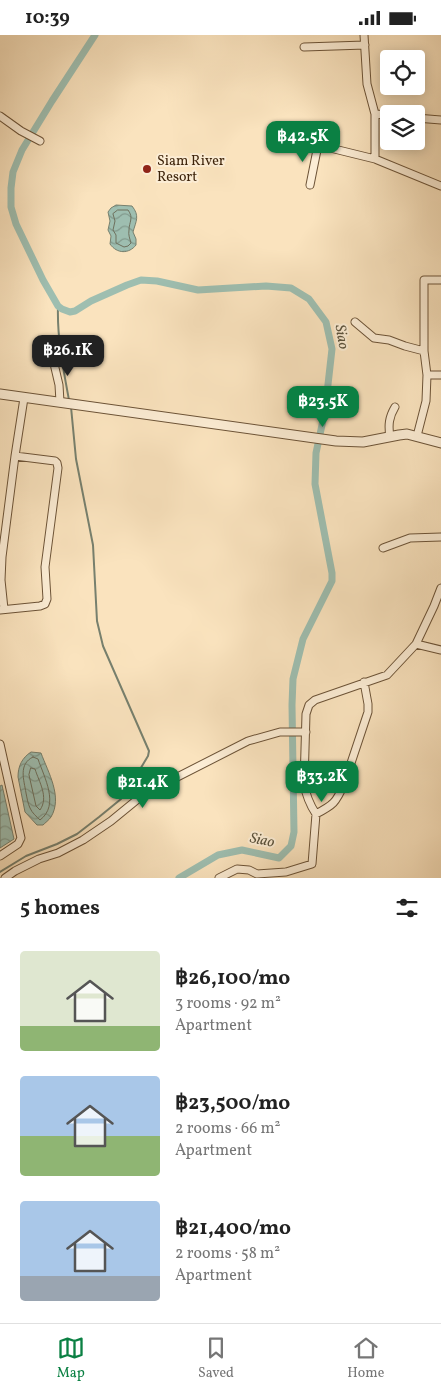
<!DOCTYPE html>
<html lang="en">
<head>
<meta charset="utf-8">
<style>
  :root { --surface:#fff; --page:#f2f2f2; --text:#222; --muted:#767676; --line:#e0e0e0; --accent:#0b8043 }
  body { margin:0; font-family:Vollkorn,serif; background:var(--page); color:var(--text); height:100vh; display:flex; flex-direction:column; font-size:19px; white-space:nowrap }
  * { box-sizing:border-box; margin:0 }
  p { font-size:16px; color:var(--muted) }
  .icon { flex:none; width:28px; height:28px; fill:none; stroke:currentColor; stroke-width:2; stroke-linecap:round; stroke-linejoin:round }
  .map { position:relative; height:843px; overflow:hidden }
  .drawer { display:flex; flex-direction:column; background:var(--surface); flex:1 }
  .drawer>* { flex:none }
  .controls { position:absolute; left:380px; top:15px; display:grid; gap:10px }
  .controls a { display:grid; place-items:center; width:45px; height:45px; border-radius:5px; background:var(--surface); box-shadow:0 2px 12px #0003; font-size:25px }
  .price { position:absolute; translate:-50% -42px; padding:0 11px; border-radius:10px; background:var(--accent); color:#fff; font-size:16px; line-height:32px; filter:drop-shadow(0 1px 2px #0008) }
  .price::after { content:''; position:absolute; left:50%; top:30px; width:15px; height:11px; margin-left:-8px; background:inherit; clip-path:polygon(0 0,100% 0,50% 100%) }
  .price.active { background:#222; color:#fff }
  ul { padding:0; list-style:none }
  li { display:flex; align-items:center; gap:15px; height:125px; padding:0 20px }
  li span { display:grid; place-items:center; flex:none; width:140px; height:100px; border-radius:5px; color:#555 }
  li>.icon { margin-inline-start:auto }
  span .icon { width:60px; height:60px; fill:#fffc; stroke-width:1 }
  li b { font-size:21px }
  h2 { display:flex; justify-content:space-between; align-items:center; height:60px; padding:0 20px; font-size:21px }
  .status { display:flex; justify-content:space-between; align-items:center; height:35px; padding:0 25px; background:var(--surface); direction:ltr }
  .status svg { height:14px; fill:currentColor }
  .dock { display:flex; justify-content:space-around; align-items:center; height:70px; border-top:1px solid var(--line); background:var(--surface); font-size:14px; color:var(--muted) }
  .dock a { display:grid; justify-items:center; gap:2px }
  .dock .active { color:var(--accent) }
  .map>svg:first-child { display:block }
  .water { fill:url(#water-waves); stroke:#77806e }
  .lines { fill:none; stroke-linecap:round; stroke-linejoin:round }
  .shore { stroke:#6e705d; stroke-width:1 }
  .stream { stroke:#77806e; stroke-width:2 }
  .canal { stroke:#9ebeb0; stroke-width:7 }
  .minor-casing { stroke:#6c5337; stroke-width:9 }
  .tertiary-casing { stroke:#6c5337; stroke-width:11 }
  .minor { stroke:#fcedd5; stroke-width:7 }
  .tertiary { stroke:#fcedd5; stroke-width:9 }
  .poi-dot { fill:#8f2418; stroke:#fcedd5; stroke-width:2 }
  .labels { text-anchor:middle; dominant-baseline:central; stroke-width:4; stroke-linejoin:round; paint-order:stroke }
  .poi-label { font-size:14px; fill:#3d230a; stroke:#fcedd5; text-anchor:start }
  .water-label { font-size:15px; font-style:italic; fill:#5a523c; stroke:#fcedd5 }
</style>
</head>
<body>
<div class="status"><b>10:39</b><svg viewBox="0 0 49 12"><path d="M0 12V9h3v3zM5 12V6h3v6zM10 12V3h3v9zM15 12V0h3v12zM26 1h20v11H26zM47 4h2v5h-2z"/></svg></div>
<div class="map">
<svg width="441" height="843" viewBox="0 0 441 843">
  <defs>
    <pattern id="water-waves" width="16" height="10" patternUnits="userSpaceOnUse" patternTransform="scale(1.25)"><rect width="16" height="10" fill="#9ebeb0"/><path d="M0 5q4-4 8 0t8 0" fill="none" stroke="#829a8d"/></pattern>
  </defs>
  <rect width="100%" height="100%" fill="#fae3be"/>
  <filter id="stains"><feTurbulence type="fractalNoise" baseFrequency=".004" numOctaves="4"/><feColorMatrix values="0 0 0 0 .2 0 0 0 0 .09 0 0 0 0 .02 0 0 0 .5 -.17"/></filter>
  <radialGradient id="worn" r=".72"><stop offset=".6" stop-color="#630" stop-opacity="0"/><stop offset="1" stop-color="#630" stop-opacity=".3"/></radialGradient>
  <path class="water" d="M 116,170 L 132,171 C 140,181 136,186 133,197 L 136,204 L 136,210 C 129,219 117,219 110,209 L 111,201 L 108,195 L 110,186 L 108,177 L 111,173 Z
    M 31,717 L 41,718 C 48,737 63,762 51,782 C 49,785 45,788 43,790 L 37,790 L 25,777 L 18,742 C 18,731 22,723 31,717 Z
    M 2,750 L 14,804 L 0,813 L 0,751 Z"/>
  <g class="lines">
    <path class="shore" d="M 118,175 L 128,175 C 134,183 129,187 129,195 C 128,200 130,204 131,208 L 128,211 L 124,212 L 116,208 L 116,200 L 113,195 L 115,186 L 113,179 Z
      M 33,722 L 38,724 C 44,742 60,770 40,785 C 37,782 32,778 30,773 C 28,769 27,763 26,758 C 24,745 18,729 33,722 Z
      M 31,733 L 35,734 C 39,747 49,762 40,775 L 36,771 L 29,740 Z"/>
    <path class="stream" d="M 58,271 C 57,303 63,333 69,365
      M 0,837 L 26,821 L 57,809 L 77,799 L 99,782 L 121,764 L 130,751 L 148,721 L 149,716 L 103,611 L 97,586 L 93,510 L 76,424 L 71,372"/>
    <path class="canal" d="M 95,0 L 52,66 L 22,115 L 13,137 L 11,153 L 11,172 L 16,189 L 43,245 L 58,271 L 62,274 L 70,277 L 75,276 L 91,266 L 127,250 L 141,245 L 157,246 L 198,255 L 266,251 L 291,253 L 309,264 L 326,287 L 332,314 L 325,376 L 316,418 L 315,449 L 332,538 L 332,546 L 303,604 L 293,644 L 292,670 L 294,797 L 291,811 L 279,823 L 242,815 L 218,820 L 179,843"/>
    <defs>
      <path id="minor" d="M 364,0 L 367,49 L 375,79 L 375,124
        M 304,12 L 365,10
        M 375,79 L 389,80
        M 0,81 L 21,96 L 40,106
        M 416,83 L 441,85
        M 285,105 L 318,110 L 375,124 L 441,151
        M 310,150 L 318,110
        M 355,287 L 374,303 L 389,305 L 405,311 L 424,316
        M 52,320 L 59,350 L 60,367
        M 427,340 L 441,340
        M 417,401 L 426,366 L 427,340 L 424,316 L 424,245 L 441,245
        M 390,402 C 388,390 389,382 395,372
        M 383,513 L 410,503 L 441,502
        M 4,574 L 1,545 L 2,522 L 15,421 L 24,363
        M 0,575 L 40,571 L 45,569 L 47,564 L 45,532 L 58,433 L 57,428 L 55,426 L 15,421
        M 416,609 L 434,571 L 441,553
        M 0,709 L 21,803 L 18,809 L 0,821
        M 316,779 C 333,770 336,768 344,749 L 368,677 L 368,669 L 364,647
        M 5,843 L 15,836 L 39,824 L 58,818 L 83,805 L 111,786 L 144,759 L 248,706 L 280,697 L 306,697
        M 219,843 L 237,834 L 249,835 L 257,839 L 286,837 L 312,829 L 316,779 C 310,770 306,760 304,749 L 306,679 L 309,670 L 315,665 L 387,640 L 416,609 L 441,615"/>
      <path id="tertiary" d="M 0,359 L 336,406 L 363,407 L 399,400 L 407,399 L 441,408"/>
    </defs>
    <use href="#minor" class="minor-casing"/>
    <use href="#tertiary" class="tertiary-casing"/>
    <use href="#minor" class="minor"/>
    <use href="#tertiary" class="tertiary"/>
  </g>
  <circle class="poi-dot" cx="147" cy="134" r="5"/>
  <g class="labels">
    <g class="poi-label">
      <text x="157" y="126">Siam River<tspan x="157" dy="16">Resort</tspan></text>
    </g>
    <g class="water-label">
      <text transform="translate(341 302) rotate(80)">Siao</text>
      <text transform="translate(262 806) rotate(11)">Siao</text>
    </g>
  </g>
  <rect width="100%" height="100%" filter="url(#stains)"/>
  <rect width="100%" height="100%" fill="url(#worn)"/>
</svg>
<div class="controls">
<a><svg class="icon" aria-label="locate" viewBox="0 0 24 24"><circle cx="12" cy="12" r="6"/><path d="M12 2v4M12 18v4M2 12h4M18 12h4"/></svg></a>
<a><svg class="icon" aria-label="layers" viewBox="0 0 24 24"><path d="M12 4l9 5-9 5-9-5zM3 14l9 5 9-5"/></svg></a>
</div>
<b class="price" style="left:303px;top:128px">฿42.5K</b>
<b class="price active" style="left:68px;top:342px">฿26.1K</b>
<b class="price" style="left:323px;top:393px">฿23.5K</b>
<b class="price" style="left:322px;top:768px">฿33.2K</b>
<b class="price" style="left:143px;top:774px">฿21.4K</b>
</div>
<section class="drawer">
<h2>5 homes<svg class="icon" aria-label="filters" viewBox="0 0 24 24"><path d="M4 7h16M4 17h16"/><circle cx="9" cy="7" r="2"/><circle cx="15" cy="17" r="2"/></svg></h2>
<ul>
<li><span style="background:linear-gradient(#dfe7d0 75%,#8fb573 0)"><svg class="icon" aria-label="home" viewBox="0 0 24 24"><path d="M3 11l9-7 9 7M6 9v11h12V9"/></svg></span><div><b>฿26,100/mo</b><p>3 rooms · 92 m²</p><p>Apartment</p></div></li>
<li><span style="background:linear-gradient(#a9c7e8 60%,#8fb573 0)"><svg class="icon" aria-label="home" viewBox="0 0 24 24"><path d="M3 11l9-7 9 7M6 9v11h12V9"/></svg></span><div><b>฿23,500/mo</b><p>2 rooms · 66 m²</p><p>Apartment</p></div></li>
<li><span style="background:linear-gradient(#a9c7e8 75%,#9aa5b1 0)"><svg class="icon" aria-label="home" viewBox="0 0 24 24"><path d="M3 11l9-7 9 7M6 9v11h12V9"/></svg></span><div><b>฿21,400/mo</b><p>2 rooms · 58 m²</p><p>Apartment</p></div></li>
</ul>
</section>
<nav class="dock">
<a class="active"><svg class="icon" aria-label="map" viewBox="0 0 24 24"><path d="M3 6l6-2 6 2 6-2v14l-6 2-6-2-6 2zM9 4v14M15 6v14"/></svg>Map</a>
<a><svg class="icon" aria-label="saved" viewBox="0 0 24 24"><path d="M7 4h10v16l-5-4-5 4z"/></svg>Saved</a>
<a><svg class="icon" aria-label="home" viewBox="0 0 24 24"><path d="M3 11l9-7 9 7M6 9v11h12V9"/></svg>Home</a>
</nav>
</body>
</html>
